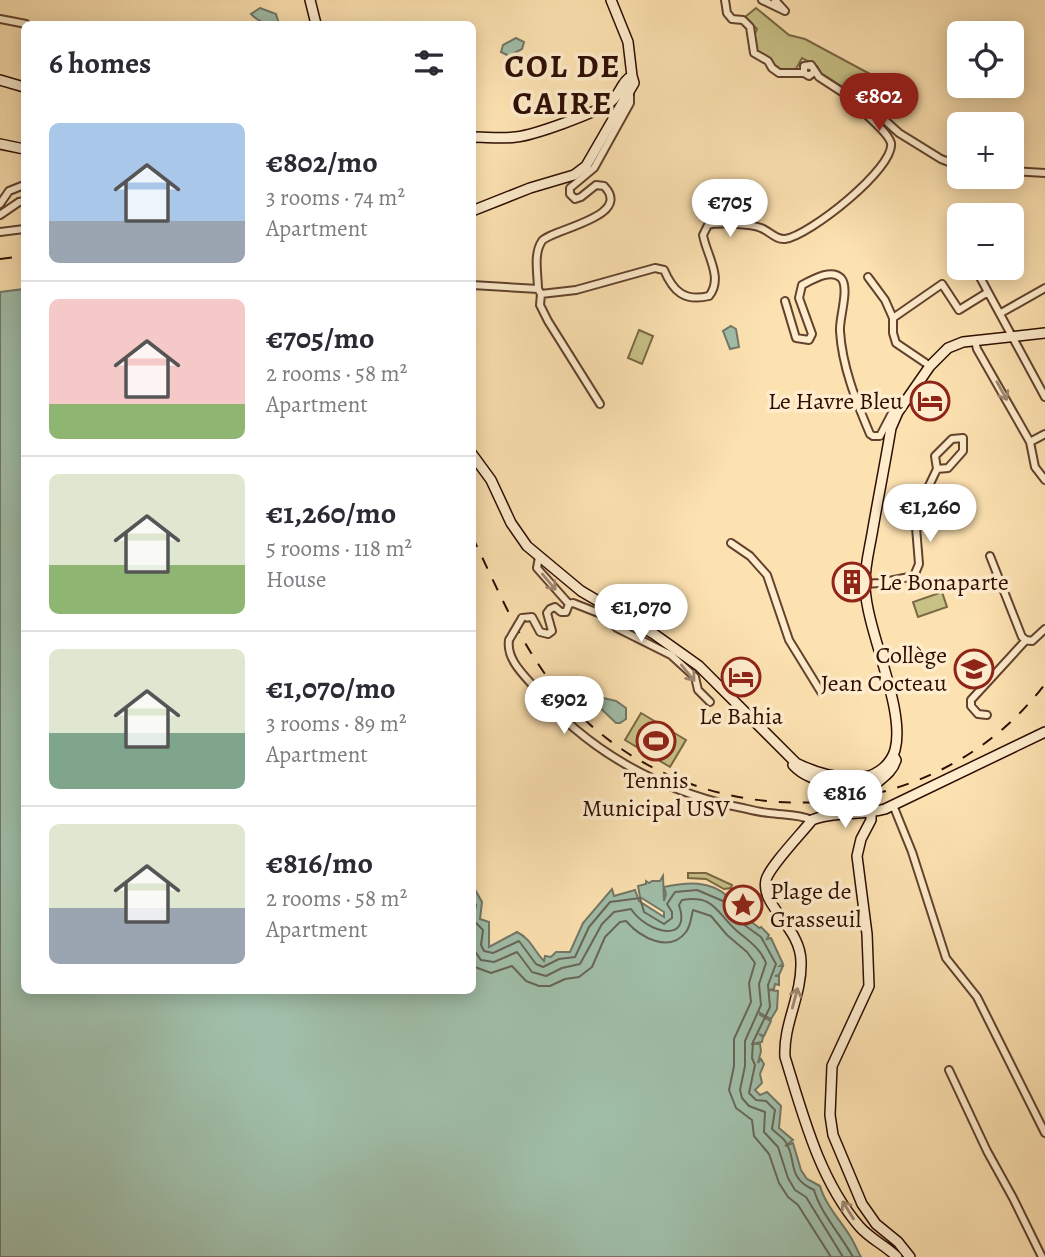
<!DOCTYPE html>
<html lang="en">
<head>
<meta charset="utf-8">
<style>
  :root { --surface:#fff; --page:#f7f7f7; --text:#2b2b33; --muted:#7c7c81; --line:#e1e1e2; --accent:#8f2418 }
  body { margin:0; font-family:Alegreya,serif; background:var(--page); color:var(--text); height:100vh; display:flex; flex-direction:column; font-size:26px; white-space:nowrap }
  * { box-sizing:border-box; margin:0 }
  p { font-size:23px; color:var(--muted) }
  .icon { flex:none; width:38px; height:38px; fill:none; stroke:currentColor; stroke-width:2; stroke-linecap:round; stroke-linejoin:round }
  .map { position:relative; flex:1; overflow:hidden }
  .details { position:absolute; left:21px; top:21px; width:455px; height:973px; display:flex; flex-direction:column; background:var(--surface); border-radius:10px; box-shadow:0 4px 18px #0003 }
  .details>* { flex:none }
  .fabs { position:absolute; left:947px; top:21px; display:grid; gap:14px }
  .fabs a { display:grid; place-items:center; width:77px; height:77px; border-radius:10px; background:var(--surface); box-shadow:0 4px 18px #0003; font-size:35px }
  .price { position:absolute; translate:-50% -60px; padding:0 16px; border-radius:24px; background:#fff; color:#222; font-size:23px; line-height:46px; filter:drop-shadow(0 2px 4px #0008) }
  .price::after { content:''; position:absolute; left:50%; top:42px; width:21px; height:16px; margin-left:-10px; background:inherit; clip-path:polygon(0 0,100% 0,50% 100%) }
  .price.on { background:var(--accent); color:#fff }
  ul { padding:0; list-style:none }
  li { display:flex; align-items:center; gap:21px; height:175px; padding:0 28px }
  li+li { border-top:2px solid var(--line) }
  li span { display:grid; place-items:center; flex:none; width:196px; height:140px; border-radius:10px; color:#555 }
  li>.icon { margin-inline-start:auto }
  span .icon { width:84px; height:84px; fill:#fffc; stroke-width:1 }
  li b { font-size:30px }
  h2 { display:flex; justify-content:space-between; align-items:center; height:84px; padding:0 28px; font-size:30px }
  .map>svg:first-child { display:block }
  .green { fill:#c7c186; stroke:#7a6744; stroke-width:2 }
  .water { fill:#a0bea9; stroke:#727767; stroke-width:2 }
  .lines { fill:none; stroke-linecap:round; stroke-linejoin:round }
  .shore { stroke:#676656; stroke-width:2 }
  .street-casing { stroke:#62422e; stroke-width:10 }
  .secondary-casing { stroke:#2e0d03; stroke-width:12 }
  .street { stroke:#feeccc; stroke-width:6 }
  .secondary { stroke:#feeccc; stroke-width:9 }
  .rail { stroke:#2e0d03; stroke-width:2; stroke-dasharray:12 12; stroke-linecap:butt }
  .street-bridge-casing { stroke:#62422e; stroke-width:10; stroke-linecap:butt }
  .secondary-bridge-casing { stroke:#2e0d03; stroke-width:12; stroke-linecap:butt }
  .street-bridge { stroke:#feeccc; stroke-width:6 }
  .secondary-bridge { stroke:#feeccc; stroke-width:9 }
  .oneway { stroke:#a08872 }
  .labels { text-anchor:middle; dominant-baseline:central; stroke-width:7; stroke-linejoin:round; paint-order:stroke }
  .poi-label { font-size:24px; fill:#2e0d03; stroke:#feeccc; text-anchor:end }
  .district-label { font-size:32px; font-weight:bold; letter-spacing:2px; fill:#2e0d03; stroke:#feeccc }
</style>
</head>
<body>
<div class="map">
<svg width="1045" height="1257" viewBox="0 0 1045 1257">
  <rect width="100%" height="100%" fill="#fde2b1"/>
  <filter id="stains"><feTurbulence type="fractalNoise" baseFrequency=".00286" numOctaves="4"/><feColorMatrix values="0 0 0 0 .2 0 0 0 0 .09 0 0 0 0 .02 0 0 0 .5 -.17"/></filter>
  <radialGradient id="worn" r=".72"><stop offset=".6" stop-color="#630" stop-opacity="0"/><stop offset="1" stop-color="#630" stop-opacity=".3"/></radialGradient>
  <path class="green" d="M 756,8 L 789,35 L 805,39 L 896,88 L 882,112 L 821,73 L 817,66 L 802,58 L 796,69 L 785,72 L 758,53 L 755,50 L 754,36 L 757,29 L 745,17 Z
    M 639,330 L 653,336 L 642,364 L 628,358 Z
    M 942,592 L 947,607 L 918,617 L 913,602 Z
    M 641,713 L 686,740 L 670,767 L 625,740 Z
    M 688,873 L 706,873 L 732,885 L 731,888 L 724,889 L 706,879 L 688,878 Z"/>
  <path class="water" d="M 260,8 L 276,14 L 279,24 C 266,25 260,23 251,14 Z
    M 516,38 L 524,42 L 522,49 L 509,56 L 501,52 L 503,45 Z
    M 24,289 L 24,990 L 472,990 L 473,886 L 482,902 L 480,919 L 489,922 L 489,947 L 517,932 C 531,939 534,951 544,961 L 545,956 L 551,957 L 556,952 L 570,952 L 583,923 L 612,889 L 614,896 L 635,890 L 639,901 L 664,917 L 664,912 L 640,897 L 638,886 L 646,884 L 646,881 L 649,883 L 652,881 L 660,881 L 663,876 L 664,901 L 666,894 L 664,887 C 686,882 711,880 728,897 C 735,903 740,912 746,918 C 751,922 755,924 759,928 L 761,927 L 769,935 L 767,939 L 771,938 L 783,964 L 780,966 L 783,966 L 779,975 L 775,976 L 779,976 L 779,985 L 775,984 L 774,989 L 769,990 L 778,991 L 777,1009 L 771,1019 L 760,1013 L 760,1015 L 771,1021 L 764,1036 L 759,1034 L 763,1037 L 762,1042 L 751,1044 L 760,1044 L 761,1051 L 758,1063 L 761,1059 L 764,1064 L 760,1074 L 762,1083 L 755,1090 L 760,1095 L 767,1092 L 781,1106 L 779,1128 L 793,1140 L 785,1146 L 793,1143 L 801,1170 L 807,1179 L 820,1186 C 825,1204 840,1220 850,1236 C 854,1242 857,1250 861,1257 L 0,1257 L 0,292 Z
    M 731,326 L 736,329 L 739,347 L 730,349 L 723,331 Z
    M 603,698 L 616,701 L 626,708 L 626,719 L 620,723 L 616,723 L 595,703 Z"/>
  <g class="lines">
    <path class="shore" d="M 472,899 L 476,905 L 473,920 L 483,930 L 481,945 L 484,951 L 493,953 L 519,941 L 536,964 L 543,967 L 559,959 L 575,957 L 589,927 L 610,902 L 640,898 L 644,912 L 664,924 L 672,918 L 672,912 L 667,904 L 675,892 L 697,890 L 723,901 L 743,924 L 761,937 L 776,964 L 768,985 L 770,1007 L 753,1042 L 752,1058 L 755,1065 L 749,1093 L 756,1100 L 766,1101 L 775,1110 L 772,1129 C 776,1133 782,1137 785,1141 C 798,1159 785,1177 814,1190 C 821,1214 841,1235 853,1257
      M 472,933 L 474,950 L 481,960 L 494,962 L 517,952 L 532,972 L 546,976 L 562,968 L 580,964 L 602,924 L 614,912 L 631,909 C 648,934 692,944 679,905 L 682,900 C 715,894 717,914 737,931 C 749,941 760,948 766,963 L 759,984 L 761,1005 L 745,1041 L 745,1066 L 740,1090 L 742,1098 L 749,1106 L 765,1112 L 764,1132 L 778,1147 L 788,1178 L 795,1190 L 806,1197 L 843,1257
      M 472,966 L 491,973 L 512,966 L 526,981 L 539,986 L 550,986 L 565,979 L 579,977 L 592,967 L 605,937 L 620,922 L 626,921 C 640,937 669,954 686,932 C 691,925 691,917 693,910 L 711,916 L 727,935 L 747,952 L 755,963 L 749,983 L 751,1002 L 734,1039 L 734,1066 L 729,1090 L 736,1108 L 752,1120 L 754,1136 L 769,1154 L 779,1183 L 788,1197 L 798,1205 L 831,1257"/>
    <defs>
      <path id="street" d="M 725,0 L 727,13 L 732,19 L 743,20 L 750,27 L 754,53 L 768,61 L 772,68 L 779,73 L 804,73 L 809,76 L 814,72
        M 762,0 L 785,11 L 775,0
        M 0,19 L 26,24
        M 804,73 L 804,66 L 811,65 L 819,77 L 859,103 L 867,104 L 899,133 L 941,159 L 959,166
        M 1012,171 L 1045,173
        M 0,204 L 9,191 L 24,185
        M 0,215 L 19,202 L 24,201
        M 0,232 L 24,229
        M 975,268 L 1045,397
        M 868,277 L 885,300 L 893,318 L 893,333 L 896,343 L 930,366
        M 472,285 L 538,289
        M 541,294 L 576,290 L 655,268 L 664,270 C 673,291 684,302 709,296 C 724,278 706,254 703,235 L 708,225 C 716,222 752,224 761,228 C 769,231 776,240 785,239 C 809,236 895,168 891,143 C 888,132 866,115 858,107 L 859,103
        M 541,294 L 538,289 C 538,275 533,254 542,241 C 552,229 634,217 604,186 L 596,185 L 581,197 L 575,199 L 570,194 L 570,188 L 594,168 L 630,103 L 630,92
        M 541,294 L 540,305 L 548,321 L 600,404
        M 785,301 L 796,338 L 809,340 L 812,334 L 799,298 L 802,285 C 812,280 831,268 841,278 C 850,288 839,318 840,331 C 842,366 856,401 870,434 L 873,436 L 880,436 L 892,413 L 898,412
        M 1001,313 L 1045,288
        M 893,318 L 942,284 L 959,310 L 988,292
        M 975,341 L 977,349 L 1030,442 L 1035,467 L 1045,480
        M 1030,442 L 1045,434
        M 731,543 L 750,556 L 767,575 L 789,640 L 821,692
        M 990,556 L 1022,637 L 1026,640
        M 539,557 L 537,568 L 569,604 L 573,603 L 601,614 L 617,628 L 671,655 L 695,677 L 698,690 L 710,702
        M 865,584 L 879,583 L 914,576 L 919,564 L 915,515 L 937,469 L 935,456 L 952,439 L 963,438 L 963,451 L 948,468 L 937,469
        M 522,618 L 532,617 L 540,632 L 548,634 L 552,631 L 547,613 L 550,609 L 555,607 L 561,612 L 566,612 L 569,604
        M 509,640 C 506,660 525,676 537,690 C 586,750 658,789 733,806 C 745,808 757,812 769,813 C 784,815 798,814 812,820
        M 987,715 L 978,714 L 971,706 L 971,700 L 1026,640 L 1032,641 L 1045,629
        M 893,805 L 912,852 L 946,958 L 977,997 L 1045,1133
        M 949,1070 L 987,1151 L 1013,1198 L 1042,1257"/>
      <path id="secondary" d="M 310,0 L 316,24
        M 0,80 L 24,87
        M 472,137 C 487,137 502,139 516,137 C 535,135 592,114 608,104 C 620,97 621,81 632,76
        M 0,144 L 24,149
        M 472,211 L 530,188 L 574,175 L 586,166 L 634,83 L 632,76 L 628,42 L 611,0
        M 472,454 L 491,480 L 511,523 L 527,546 L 581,591 L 654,634 L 699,666 L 796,763 C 816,773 841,780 864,777 C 878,775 891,764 895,750 C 906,709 867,633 865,587 C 864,570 869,551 872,534 C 878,499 885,464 891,428 L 898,412 L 930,366 L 948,348 L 963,342 L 1045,333
        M 793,765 C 813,787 843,779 866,795 C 875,780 891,777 896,760 L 893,755
        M 871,810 L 871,820 L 861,839 L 857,856 L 867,934 L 869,986 L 832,1066 L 830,1115 L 833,1135 L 862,1204 L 876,1224 L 898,1242 L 910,1257
        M 897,1257 C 885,1245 870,1239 859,1226 C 819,1179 803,1115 785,1057 C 783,1024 802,996 801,962 C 801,927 760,906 766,880 C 769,867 802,833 812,820 C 834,811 861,816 885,809 L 1045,732"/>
    </defs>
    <use href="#street" class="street-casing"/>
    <use href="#secondary" class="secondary-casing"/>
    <use href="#street" class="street"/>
    <use href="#secondary" class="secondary"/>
    <path class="rail" d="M 0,259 L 24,256
      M 472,536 C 504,602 530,669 585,720 C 716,842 936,828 1045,684"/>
    <defs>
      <path id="street-bridge" d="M 509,640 L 522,618"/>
      <path id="secondary-bridge" d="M 866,795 L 871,808"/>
    </defs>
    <use href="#street-bridge" class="street-bridge-casing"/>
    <use href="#secondary-bridge" class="secondary-bridge-casing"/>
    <use href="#street-bridge" class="street-bridge"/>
    <use href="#secondary-bridge" class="secondary-bridge"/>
  </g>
  <defs><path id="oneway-shaft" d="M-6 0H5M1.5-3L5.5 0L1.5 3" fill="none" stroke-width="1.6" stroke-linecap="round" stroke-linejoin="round" transform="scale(1.75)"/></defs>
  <g class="oneway">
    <use href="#oneway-shaft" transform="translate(1002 391) rotate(61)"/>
    <use href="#oneway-shaft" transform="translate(549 582) rotate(50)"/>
    <use href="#oneway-shaft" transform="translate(688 673) rotate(51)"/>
    <use href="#oneway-shaft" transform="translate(795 998) rotate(-75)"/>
    <use href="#oneway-shaft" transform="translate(848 1210) rotate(-122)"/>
  </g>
  <defs>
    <symbol id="hotel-ring" viewBox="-11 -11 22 22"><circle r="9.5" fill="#feeccc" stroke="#8f2418" stroke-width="1.5"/><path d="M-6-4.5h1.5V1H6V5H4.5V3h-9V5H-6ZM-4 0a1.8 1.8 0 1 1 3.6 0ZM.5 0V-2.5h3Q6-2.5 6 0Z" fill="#8f2418"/></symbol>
    <symbol id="building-ring" viewBox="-11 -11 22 22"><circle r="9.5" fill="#feeccc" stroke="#8f2418" stroke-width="1.5"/><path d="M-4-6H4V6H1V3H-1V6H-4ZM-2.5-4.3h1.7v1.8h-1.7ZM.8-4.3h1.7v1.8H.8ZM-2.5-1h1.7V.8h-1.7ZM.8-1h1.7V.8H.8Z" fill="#8f2418"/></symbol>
    <symbol id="school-ring" viewBox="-11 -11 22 22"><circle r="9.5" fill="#feeccc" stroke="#8f2418" stroke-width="1.5"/><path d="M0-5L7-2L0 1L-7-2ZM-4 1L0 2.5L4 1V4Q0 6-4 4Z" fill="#8f2418"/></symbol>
    <symbol id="stadium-ring" viewBox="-11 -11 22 22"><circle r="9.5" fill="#feeccc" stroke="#8f2418" stroke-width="1.5"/><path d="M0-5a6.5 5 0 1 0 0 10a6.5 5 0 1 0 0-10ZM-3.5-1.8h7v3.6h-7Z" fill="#8f2418"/></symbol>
    <symbol id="sight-ring" viewBox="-11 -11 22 22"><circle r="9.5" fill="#feeccc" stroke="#8f2418" stroke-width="1.5"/><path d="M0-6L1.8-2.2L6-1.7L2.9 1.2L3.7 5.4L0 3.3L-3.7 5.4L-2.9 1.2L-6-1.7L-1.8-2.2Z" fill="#8f2418"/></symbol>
  </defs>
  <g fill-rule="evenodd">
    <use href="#hotel-ring" x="908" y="379" width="44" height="44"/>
    <use href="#building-ring" x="830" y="560" width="44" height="44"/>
    <use href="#school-ring" x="952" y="647" width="44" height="44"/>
    <use href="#hotel-ring" x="719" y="655" width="44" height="44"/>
    <use href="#stadium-ring" x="634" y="719" width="44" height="44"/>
    <use href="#sight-ring" x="721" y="883" width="44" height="44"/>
  </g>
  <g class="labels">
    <g class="poi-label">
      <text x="903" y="401">Le Havre Bleu</text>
      <text x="879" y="582" text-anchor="start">Le Bonaparte</text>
      <text x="947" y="655">Collège<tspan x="947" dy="28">Jean Cocteau</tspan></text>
      <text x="741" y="716" text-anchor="middle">Le Bahia</text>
      <text x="656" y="780" text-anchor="middle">Tennis<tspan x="656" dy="28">Municipal USV</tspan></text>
      <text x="770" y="891" text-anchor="start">Plage de<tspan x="770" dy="28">Grasseuil</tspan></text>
    </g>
    <g class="district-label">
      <text x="563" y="66">COL DE<tspan x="563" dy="37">CAIRE</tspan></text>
    </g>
  </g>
  <rect width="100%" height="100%" filter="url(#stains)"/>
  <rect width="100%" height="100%" fill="url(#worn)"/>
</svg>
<div class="fabs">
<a><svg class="icon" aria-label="locate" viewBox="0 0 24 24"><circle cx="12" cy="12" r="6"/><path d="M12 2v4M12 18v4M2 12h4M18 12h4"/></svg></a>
<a>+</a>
<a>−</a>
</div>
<b class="price on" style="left:879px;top:133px">€802</b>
<b class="price" style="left:730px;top:239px">€705</b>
<b class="price" style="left:930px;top:544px">€1,260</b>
<b class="price" style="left:641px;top:644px">€1,070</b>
<b class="price" style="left:564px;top:736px">€902</b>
<b class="price" style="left:845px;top:830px">€816</b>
<section class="details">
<h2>6 homes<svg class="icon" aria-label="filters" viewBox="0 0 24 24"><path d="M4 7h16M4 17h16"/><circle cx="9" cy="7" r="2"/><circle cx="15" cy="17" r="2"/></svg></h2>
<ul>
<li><span style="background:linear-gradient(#a9c7e8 70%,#9aa5b1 0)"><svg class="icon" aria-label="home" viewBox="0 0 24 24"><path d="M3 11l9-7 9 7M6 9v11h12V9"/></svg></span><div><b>€802/mo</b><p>3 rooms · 74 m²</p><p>Apartment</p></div></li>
<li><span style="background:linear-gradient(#f6c9c9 75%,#8fb573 0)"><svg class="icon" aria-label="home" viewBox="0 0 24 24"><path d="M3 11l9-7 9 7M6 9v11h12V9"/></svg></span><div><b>€705/mo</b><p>2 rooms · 58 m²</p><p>Apartment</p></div></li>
<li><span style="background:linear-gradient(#dfe7d0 65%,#8fb573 0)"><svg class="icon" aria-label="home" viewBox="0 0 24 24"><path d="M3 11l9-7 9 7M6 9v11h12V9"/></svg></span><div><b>€1,260/mo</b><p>5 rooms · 118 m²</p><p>House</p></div></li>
<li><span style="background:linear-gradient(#dfe7d0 60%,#7fa58c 0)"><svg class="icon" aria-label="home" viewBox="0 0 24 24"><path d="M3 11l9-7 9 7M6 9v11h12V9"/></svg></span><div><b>€1,070/mo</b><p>3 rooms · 89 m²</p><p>Apartment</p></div></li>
<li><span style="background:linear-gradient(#dfe7d0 60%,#9aa5b1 0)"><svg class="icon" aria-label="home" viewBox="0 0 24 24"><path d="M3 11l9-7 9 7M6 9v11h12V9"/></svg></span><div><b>€816/mo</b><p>2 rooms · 58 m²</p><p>Apartment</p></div></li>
</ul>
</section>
</div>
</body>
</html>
